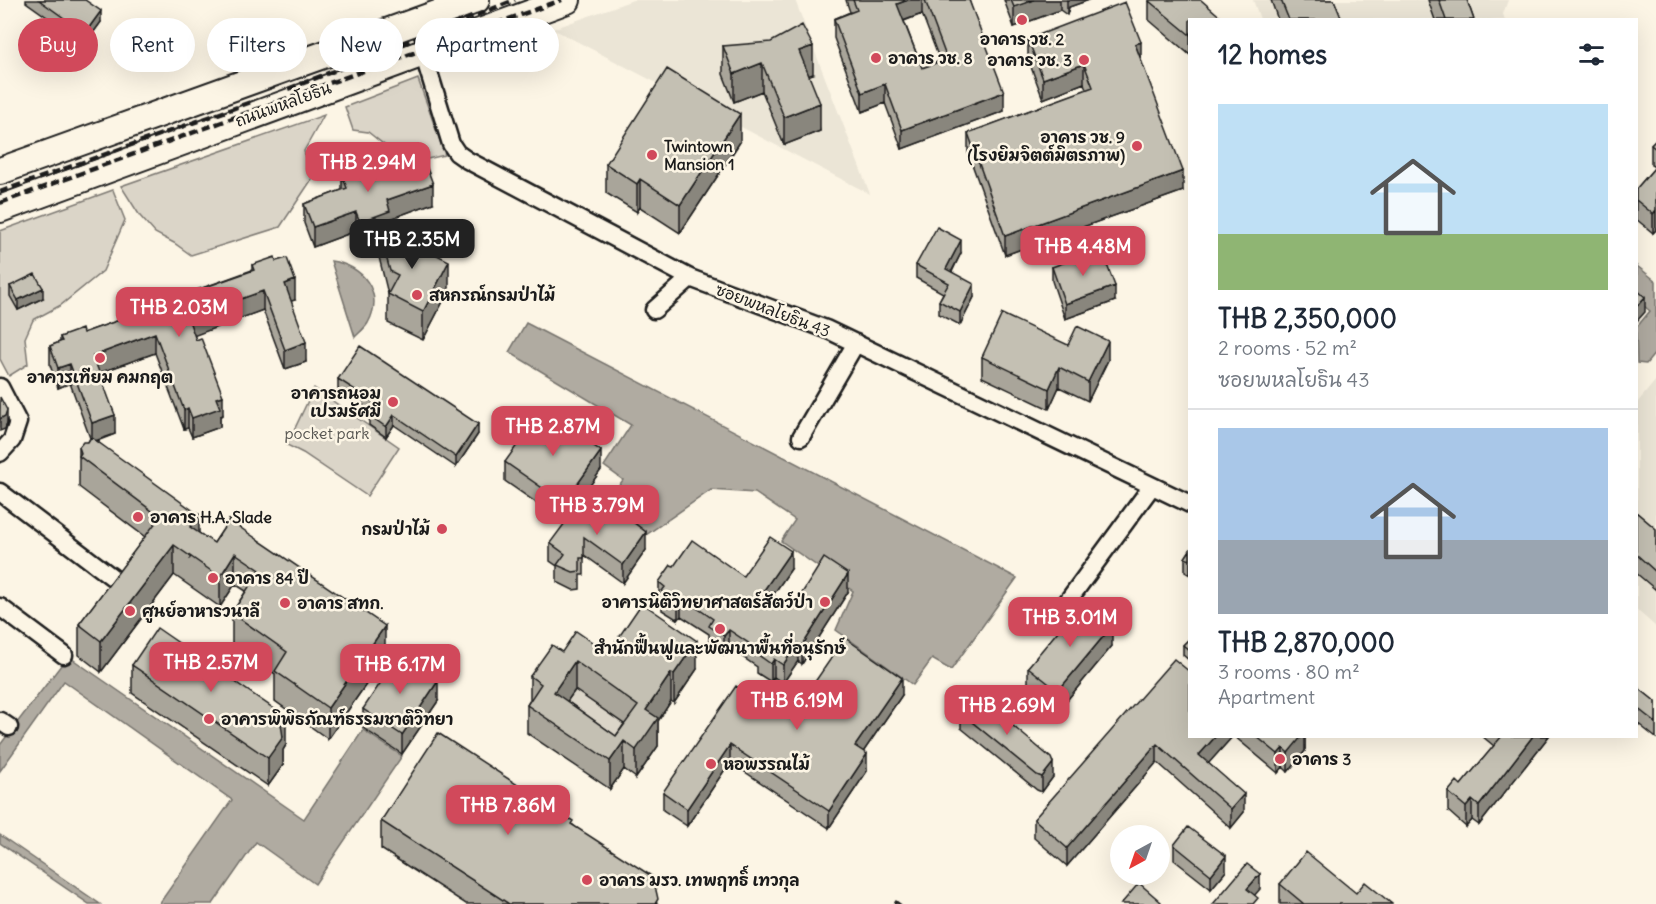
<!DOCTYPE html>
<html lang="en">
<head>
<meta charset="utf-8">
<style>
  :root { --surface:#fff; --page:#f2f2f3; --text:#1f2937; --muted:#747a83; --line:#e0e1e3; --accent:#d1495b }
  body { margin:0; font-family:Delius,"Playpen Sans Thai",sans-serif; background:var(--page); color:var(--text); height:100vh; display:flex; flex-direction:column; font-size:22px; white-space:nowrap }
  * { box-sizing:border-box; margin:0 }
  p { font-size:20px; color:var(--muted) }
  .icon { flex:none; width:33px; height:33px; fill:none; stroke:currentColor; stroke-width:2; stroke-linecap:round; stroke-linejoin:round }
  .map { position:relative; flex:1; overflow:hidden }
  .side { position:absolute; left:1188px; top:18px; width:450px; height:720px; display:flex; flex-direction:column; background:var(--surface); border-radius:0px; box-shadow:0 6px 24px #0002 }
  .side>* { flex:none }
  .hud { position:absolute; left:18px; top:18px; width:570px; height:54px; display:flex; gap:12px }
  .needle { width:39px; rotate:220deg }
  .fabs { position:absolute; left:1110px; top:825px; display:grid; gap:12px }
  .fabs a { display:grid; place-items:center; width:60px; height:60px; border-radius:50%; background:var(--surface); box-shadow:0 6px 24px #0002; font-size:30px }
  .price { position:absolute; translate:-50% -51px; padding:0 14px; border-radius:12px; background:var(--accent); color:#fff; font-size:20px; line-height:39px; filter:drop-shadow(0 2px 3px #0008) }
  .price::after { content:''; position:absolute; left:50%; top:36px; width:18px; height:14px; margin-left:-9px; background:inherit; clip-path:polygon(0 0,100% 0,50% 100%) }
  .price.selected { background:#222; color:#fff }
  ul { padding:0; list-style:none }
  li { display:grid; align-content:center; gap:12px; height:318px; padding:0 30px }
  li+li { border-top:2px solid var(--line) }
  li span { display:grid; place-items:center; height:186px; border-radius:0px; color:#555 }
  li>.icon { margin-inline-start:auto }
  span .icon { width:108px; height:108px; fill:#fffc; stroke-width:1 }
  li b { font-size:26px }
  h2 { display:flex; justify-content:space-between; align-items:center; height:72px; padding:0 30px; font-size:26px }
  .chip { padding:0 21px; border-radius:27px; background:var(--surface); box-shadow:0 6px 24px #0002; font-size:21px; line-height:54px }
  .chip.selected { background:var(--accent); color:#fff }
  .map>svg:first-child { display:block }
  .built { fill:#ebe5d6 }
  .green { fill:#dbd5c8; stroke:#7c7872; stroke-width:1.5 }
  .water { fill:#b0aba1; stroke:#75726c; stroke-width:1.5 }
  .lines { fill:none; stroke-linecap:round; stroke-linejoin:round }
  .minor-casing { stroke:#1c1c1c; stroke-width:21 }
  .primary-casing { stroke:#1c1c1c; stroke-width:30 }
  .minor { stroke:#fcf5e5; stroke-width:16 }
  .primary { stroke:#fcf5e5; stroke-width:26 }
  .rail { stroke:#1c1c1c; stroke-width:4.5; stroke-dasharray:9 4.5; stroke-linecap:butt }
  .wall { fill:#a9a59a; stroke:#1c1c1c; stroke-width:1.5; fill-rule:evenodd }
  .shaded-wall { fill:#89867d; stroke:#1c1c1c; stroke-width:1.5 }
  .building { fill:#c4c0b3; stroke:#1c1c1c; stroke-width:1.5; fill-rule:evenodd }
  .poi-dot { fill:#d1495b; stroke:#fcf5e5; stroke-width:2 }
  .labels { text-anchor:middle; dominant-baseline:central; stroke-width:5; stroke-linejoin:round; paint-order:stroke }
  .poi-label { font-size:16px; font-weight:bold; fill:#1c1c1c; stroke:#fcf5e5; text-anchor:start }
  .street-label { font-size:16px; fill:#1c1c1c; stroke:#fcf5e5 }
  .park-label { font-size:16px; fill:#555450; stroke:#fcf5e5 }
</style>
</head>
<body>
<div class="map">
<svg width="1656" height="904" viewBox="0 0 1656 904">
  <rect width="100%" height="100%" fill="#fcf5e5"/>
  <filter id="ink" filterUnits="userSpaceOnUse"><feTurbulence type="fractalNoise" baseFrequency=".0167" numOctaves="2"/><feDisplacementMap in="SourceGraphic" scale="12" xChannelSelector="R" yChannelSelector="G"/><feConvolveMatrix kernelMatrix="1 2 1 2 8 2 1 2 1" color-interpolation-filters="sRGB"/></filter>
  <g filter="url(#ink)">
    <path class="built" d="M 633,0 L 795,0 L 870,194 L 553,29 Z
      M 1253,0 L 1508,0 L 1503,14 L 1505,20 L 1260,19 Z
      M 1656,380 L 1656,627 L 1637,610 L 1637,403 Z"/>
    <path class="green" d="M 418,79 L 445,155 L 423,160 L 387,147 L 368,132 L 353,130 L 345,107 Z
      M 324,115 L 304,151 L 312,179 L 280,227 L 191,255 L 174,243 L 155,233 L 140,216 L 121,186 Z
      M 113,190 L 125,220 L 103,271 L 61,305 L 33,320 L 25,338 L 28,364 L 9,376 L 0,359 L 0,231 Z
      M 314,388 L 399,447 L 367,496 L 303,453 L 287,445 Z
      M 575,690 L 638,734 L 616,764 L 554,720 Z"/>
    <path class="water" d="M 331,261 C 362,265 385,292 368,323 C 365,328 360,332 355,337 Z
      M 1637,266 L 1656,281 L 1656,352 L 1646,364 L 1637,363 L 1636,328 L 1650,311 L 1637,300 Z
      M 526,323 L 1017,578 L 951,670 L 932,659 L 913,685 L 836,630 L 853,591 L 781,541 L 795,520 L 755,493 L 711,490 L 640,539 L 599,513 L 623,480 L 604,466 L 631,425 L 509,352 Z
      M 68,656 L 304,819 L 363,730 L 402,756 L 315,884 L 256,842 L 213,904 L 159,904 L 232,800 L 64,681 L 0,771 L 0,745 Z
      M 0,835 L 100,904 L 89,904 L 0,843 Z"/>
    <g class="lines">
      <defs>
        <path id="minor" d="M 423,53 L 451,144 L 457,153 L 467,160 L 690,278 L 826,329 L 1190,504
          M 654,310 L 690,278
          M 0,387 L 18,422 L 12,440 L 0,453
          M 801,437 L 856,343
          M 0,492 L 112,577
          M 1067,602 L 1152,486
          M 0,607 L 64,655
          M 0,721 L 9,727"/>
        <path id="primary" d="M 0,171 L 476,0
          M 0,209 L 567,0"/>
      </defs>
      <use href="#minor" class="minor-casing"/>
      <use href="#primary" class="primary-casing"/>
      <use href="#minor" class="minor"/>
      <use href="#primary" class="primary"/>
      <path class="rail" d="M 288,89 L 515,0
        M 0,192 L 254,101
        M 0,203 L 285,99 L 562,0"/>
    </g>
    <path class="wall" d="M 26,0 L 85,0 L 101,22 L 85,44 L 26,2 Z
      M 846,0 L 969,0 L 1004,111 L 902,149 L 885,103 L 862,112 L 834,38 L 834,19 L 850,12 ZM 922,14 L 940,61 L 922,68 L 904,21 Z
      M 1004,0 L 1089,0 L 1069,7 L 1067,15 L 1060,10 L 1014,27 Z
      M 1271,0 L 1334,0 L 1342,20 L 1278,20 Z
      M 1428,0 L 1467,0 L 1474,20 L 1435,20 Z
      M 1149,1 L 1190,20 L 1190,55 L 1149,20 Z
      M 1028,39 L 1141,60 L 1183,191 L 1005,255 L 968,153 L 968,133 L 1086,90 L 1084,83 L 1043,99 L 1028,59 Z
      M 723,46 L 813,74 L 809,75 L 820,131 L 784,145 L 762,91 L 734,102 L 723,74 Z
      M 1656,140 L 1656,230 L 1653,233 L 1636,219 L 1636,189 L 1655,167 L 1651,165 L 1651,145 Z
      M 740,142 L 680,233 L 640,207 L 637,212 L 606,193 L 606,164 Z
      M 342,175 L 378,177 L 433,203 L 390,219 L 390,231 L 389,231 L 449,290 L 423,340 L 388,323 L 388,294 L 378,253 L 378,235 L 360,242 L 356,231 L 313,247 L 304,223 L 304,204 L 342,190 Z
      M 961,253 L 952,272 L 974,297 L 960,325 L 939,314 L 939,301 L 943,293 L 916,278 L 916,265 Z
      M 252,265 L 295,300 L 291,301 L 306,362 L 285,369 L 263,310 L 194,335 L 223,415 L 220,416 L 220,427 L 192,437 L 188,428 L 184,429 L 155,353 L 99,373 L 115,434 L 97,441 L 199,533 L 214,543 L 229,520 L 385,657 L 328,739 L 275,701 L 275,674 L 232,644 L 232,613 L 246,591 L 235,584 L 220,607 L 174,575 L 101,672 L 79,655 L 79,624 L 145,537 L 79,487 L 79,447 L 88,442 L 90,438 L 70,383 L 58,388 L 50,365 L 50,346 L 60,342 L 60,337 L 83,333 L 154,308 L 154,300 L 180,296 L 252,270 Z
      M 1052,267 L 1115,301 L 1065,319 L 1052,281 Z
      M 10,286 L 43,298 L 18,310 L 10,296 Z
      M 1190,328 L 1190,347 L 1188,346 L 1188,331 Z
      M 1068,345 L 1108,360 L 1088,401 L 1059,387 L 1049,409 L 982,377 L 982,357 Z
      M 338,379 L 478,434 L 456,467 L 394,425 L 386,437 L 369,425 L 369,415 L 372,411 L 338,389 Z
      M 505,462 L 601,470 L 564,522 L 505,481 Z
      M 1636,512 L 1656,529 L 1656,590 L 1636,573 Z
      M 591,518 L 646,550 L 623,583 L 584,555 L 584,575 L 580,575 L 580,589 L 573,590 L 557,582 L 557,566 L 550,561 L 550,543 Z
      M 1190,550 L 1190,575 L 1185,572 L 1185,558 Z
      M 674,566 L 743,576 L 791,569 L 773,595 L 792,609 L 848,592 L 802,664 L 798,661 L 783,683 L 774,677 L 771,682 L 757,673 L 757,667 L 729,648 L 724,654 L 709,644 L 709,634 L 681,616 L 678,620 L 662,610 L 662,603 L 659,601 L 659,582 Z
      M 1088,615 L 1112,646 L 1058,711 L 1028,686 L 1028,667 Z
      M 1190,638 L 1190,661 L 1183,655 L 1183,645 Z
      M 562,652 L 608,653 L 697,669 L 674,703 L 671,701 L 658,721 L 658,746 L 636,778 L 624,769 L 610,789 L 527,733 L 527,705 L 530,700 L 530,676 ZM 575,690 L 624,724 L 616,736 L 567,701 Z
      M 132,665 L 286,745 L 283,750 L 283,765 L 268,786 L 132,693 Z
      M 1190,672 L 1190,736 L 1233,736 L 1208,763 L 1244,812 L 1231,828 L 1157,762 L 1067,866 L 1034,838 L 1034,819 Z
      M 1636,686 L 1656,702 L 1656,738 L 1636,722 Z
      M 902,695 L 863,752 L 867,771 L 829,828 L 730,762 L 687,826 L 663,810 L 663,792 L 770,708 L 797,708 Z
      M 438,701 L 402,754 L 363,728 L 363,709 Z
      M 961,713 L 1053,777 L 1042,792 L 1037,790 L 961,728 Z
      M 1234,736 L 1305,736 L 1305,751 L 1288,772 L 1283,767 L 1278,773 Z
      M 1482,736 L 1549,736 L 1479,825 L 1472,820 L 1466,827 L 1448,811 L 1448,792 L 1461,785 L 1494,746 Z
      M 381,821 L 573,825 L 658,904 L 466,904 L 381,849 Z
      M 1174,845 L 1226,871 L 1211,889 L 1174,860 Z
      M 1280,884 L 1356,893 L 1392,904 L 1280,904 Z"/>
    <path class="shaded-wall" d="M 908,0 L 922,0 L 922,14 L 897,23 L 897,4 Z
      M 1034,0 L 1060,0 L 1060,10 L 1014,27 L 1014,7 Z
      M 1067,0 L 1089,0 L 1069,7 L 1067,15 Z
      M 101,11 L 101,22 L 85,44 L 85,33 Z
      M 1141,42 L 1141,61 L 1135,44 Z
      M 813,46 L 813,74 L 799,79 L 799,51 Z
      M 762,63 L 762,91 L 734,102 L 734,74 Z
      M 1084,64 L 1084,83 L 1043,99 L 1043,79 Z
      M 885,84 L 885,103 L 862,112 L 862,93 Z
      M 1004,92 L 1004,111 L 902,149 L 902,130 Z
      M 820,103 L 820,131 L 784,145 L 784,117 Z
      M 740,114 L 740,142 L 680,233 L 680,205 Z
      M 1183,171 L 1183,191 L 1005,255 L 1005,236 Z
      M 640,179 L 640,207 L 637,212 L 637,184 Z
      M 433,184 L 433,203 L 390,219 L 390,231 L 380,234 L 378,225 L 378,235 L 360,242 L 360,222 L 387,200 Z
      M 1656,210 L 1656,230 L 1653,233 L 1653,214 Z
      M 356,212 L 356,231 L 313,247 L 313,227 Z
      M 961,240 L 961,253 L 946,282 L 946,269 Z
      M 449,261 L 449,290 L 423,340 L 423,312 Z
      M 295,280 L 295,300 L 285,303 L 285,284 Z
      M 974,284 L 974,297 L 960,325 L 960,312 Z
      M 1115,286 L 1115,301 L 1065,319 L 1065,304 Z
      M 43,288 L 43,298 L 18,310 L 18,300 Z
      M 263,291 L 263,310 L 188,338 L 188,318 Z
      M 1645,297 L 1645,312 L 1636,322 L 1636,307 Z
      M 155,333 L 155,353 L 93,375 L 93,356 Z
      M 1108,341 L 1108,360 L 1088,401 L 1088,382 Z
      M 306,342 L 306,362 L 285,369 L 285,350 Z
      M 70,364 L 70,383 L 58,388 L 58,368 Z
      M 1059,367 L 1059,387 L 1049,409 L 1049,389 Z
      M 223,396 L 223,415 L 220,416 L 220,427 L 192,437 L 192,418 L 216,398 Z
      M 188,408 L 188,428 L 184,429 L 184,410 Z
      M 7,410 L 7,423 L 5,429 L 0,431 L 0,419 Z
      M 115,415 L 115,434 L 92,442 L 92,423 Z
      M 394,415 L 394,425 L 386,437 L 386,427 Z
      M 478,424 L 478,434 L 456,467 L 456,457 Z
      M 601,451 L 601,470 L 564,522 L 564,503 Z
      M 199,515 L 199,546 L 190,558 L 190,527 Z
      M 646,532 L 646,550 L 623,583 L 623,565 Z
      M 174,545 L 174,575 L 101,672 L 101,641 Z
      M 791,551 L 791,569 L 764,608 L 764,590 Z
      M 235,553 L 235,584 L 220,607 L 220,577 Z
      M 848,574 L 848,592 L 802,664 L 802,646 Z
      M 681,597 L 681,616 L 678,620 L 678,602 Z
      M 385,626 L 385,657 L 328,739 L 328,708 Z
      M 1112,626 L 1112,646 L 1058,711 L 1058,691 Z
      M 729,630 L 729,648 L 724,654 L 724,636 Z
      M 697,641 L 697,669 L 674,703 L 674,674 Z
      M 798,643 L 798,661 L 783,683 L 783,665 Z
      M 774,659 L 774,677 L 771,682 L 771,664 Z
      M 575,661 L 575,690 L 554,720 L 554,692 Z
      M 671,673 L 671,701 L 658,721 L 658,746 L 636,778 L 636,750 L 646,710 Z
      M 902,678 L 902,695 L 855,764 L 855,746 Z
      M 438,681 L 438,701 L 402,754 L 402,735 Z
      M 286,717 L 286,745 L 283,750 L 283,765 L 268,786 L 268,758 L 281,724 Z
      M 1216,736 L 1233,736 L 1199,774 L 1199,755 Z
      M 1300,736 L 1305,736 L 1305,751 L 1288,772 L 1288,753 Z
      M 1533,736 L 1549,736 L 1479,825 L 1479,806 Z
      M 624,741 L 624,769 L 610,789 L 610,761 Z
      M 1157,744 L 1157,762 L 1067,866 L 1067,848 Z
      M 730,745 L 730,762 L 687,826 L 687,809 Z
      M 1283,748 L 1283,767 L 1278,773 L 1278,754 Z
      M 867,754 L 867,771 L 829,828 L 829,811 Z
      M 1053,763 L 1053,777 L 1042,792 L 1042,777 Z
      M 1244,794 L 1244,812 L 1231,828 L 1231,809 Z
      M 1472,800 L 1472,820 L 1466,827 L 1466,807 Z
      M 1226,856 L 1226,871 L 1211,889 L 1211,875 Z
      M 1260,874 L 1260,889 L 1247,904 L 1247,889 Z"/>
    <path class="building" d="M 39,0 L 85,0 L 101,11 L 85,33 Z
      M 853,0 L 908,0 L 897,4 L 922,68 L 947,59 L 925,0 L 969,0 L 1004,92 L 902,130 L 885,84 L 862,93 L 834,19 L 857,10 Z
      M 1011,0 L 1034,0 L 1014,7 Z
      M 1150,0 L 1201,0 L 1224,20 L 1190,20 L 1190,35 L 1149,1 Z
      M 1281,0 L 1334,0 L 1342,20 L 1289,20 Z
      M 1439,0 L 1467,0 L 1474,20 L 1446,20 Z
      M 1125,2 L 1141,42 L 1135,44 L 1183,171 L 1005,236 L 968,133 L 1093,87 L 1084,64 L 1043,79 L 1028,39 Z
      M 802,25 L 813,46 L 799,51 L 820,103 L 784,117 L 762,63 L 734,74 L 723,46 L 771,42 Z
      M 667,69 L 740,114 L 680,205 L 640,179 L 637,184 L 606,164 Z
      M 1656,140 L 1656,149 L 1651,145 Z
      M 424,160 L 433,184 L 387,200 L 390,211 L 360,222 L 356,212 L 313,227 L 304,204 L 347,188 L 342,175 L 373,164 L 378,177 Z
      M 1656,166 L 1656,210 L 1653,214 L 1636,200 L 1636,189 Z
      M 378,225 L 449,261 L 423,312 L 388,294 L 398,275 L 390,271 Z
      M 937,227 L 961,240 L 946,269 L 974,284 L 960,312 L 939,301 L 949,283 L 916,265 Z
      M 1101,249 L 1115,286 L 1065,304 L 1052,267 Z
      M 275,257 L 276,261 L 287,258 L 295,280 L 285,284 L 306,342 L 285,350 L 263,291 L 188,318 L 196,340 L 201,338 L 223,396 L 216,398 L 220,408 L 192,418 L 188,408 L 184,410 L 155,333 L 93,356 L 115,415 L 92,423 L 70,364 L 58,368 L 50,346 L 62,341 L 60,337 L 82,329 L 83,333 L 156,307 L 154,300 L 178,291 L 180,296 L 254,270 L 252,265 Z
      M 35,274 L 43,288 L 18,300 L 10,286 Z
      M 1636,289 L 1645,297 L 1636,307 Z
      M 1002,314 L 1068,345 L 1077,326 L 1108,341 L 1088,382 L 1059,367 L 1049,389 L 982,357 Z
      M 360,346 L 478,424 L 456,457 L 394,415 L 386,427 L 369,415 L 377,404 L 338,379 Z
      M 0,397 L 7,410 L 5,416 L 0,419 Z
      M 542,410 L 601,451 L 564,503 L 505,462 Z
      M 91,437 L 199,515 L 190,527 L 214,543 L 229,520 L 385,626 L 328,708 L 275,671 L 287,652 L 232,613 L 260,570 L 235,553 L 220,577 L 174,545 L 101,641 L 79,624 L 160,517 L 79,456 L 81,453 L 79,447 L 83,442 L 88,442 Z
      M 604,500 L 646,532 L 623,565 L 584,537 L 584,558 L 580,558 L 580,571 L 573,572 L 557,565 L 565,554 L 550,543 L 576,508 L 591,518 Z
      M 1636,512 L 1656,529 L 1656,572 L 1636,554 Z
      M 770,537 L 791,551 L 764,590 L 792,609 L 824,558 L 848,574 L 802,646 L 798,643 L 783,665 L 774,659 L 771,664 L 757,654 L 759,650 L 729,630 L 724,636 L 709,626 L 713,619 L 681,597 L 678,602 L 662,591 L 665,587 L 659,582 L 671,565 L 674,566 L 692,540 L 743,576 Z
      M 1190,550 L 1190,560 L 1185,558 Z
      M 642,603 L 697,641 L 674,674 L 671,673 L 646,710 L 658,718 L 636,750 L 624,741 L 610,761 L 527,705 L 541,684 L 530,676 L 552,645 L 562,652 L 576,631 L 608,653 ZM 575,661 L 638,706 L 616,736 L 554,692 Z
      M 1078,607 L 1088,615 L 1092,610 L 1112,626 L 1058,691 L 1028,667 Z
      M 157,628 L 286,717 L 281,724 L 283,737 L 268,758 L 132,665 Z
      M 845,638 L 902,678 L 855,746 L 867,754 L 829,811 L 730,745 L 687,809 L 663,792 L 736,686 L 770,708 L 778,696 L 797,708 Z
      M 1190,638 L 1190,651 L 1183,645 Z
      M 399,655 L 438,681 L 402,735 L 363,709 Z
      M 1174,659 L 1190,672 L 1190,736 L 1216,736 L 1199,755 L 1244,794 L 1231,809 L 1157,744 L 1067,848 L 1034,819 Z
      M 1636,686 L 1656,702 L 1656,723 L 1636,707 Z
      M 975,694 L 1051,758 L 1053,763 L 1042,777 L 1037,775 L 961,713 Z
      M 438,733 L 573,821 L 571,824 L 653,877 L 658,899 L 655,904 L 509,904 L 381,821 Z
      M 1256,736 L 1302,736 L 1288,753 L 1283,748 L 1278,754 Z
      M 1502,736 L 1533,736 L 1479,806 L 1472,800 L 1466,807 L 1448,792 L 1457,781 L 1461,785 Z
      M 1188,827 L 1226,856 L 1211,875 L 1174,845 Z
      M 1306,852 L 1356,893 L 1365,882 L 1392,904 L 1304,904 L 1280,884 Z
      M 1247,864 L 1260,874 L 1247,889 L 1258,898 L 1253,904 L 1213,904 Z
      M 1139,883 L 1161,902 L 1159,904 L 1121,904 Z
      M 896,901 L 900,904 L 894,904 Z"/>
  </g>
  <g class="poi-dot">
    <circle cx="1022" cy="20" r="6"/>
    <circle cx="876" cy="58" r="6"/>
    <circle cx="1084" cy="60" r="6"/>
    <circle cx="1137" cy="146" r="6"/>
    <circle cx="652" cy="155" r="6"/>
    <circle cx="417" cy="295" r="6"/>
    <circle cx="100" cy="358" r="6"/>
    <circle cx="393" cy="402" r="6"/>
    <circle cx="138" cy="517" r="6"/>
    <circle cx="442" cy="529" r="6"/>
    <circle cx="213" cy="578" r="6"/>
    <circle cx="825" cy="602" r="6"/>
    <circle cx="285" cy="603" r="6"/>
    <circle cx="130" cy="611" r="6"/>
    <circle cx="720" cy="629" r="6"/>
    <circle cx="209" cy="719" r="6"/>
    <circle cx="1280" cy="759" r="6"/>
    <circle cx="711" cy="764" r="6"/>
    <circle cx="587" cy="880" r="6"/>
  </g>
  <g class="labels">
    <g class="poi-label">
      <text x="1022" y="39" text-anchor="middle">อาคาร วช. 2</text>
      <text x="888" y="58">อาคาร วช. 8</text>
      <text x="1072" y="60" text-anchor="end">อาคาร วช. 3</text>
      <text x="1125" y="137" text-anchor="end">อาคาร วช. 9<tspan x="1125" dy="18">(โรงยิมจิตต์มิตรภาพ)</tspan></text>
      <text x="664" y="146">Twintown<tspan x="664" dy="18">Mansion 1</tspan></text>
      <text x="429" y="295">สหกรณ์กรมป่าไม้</text>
      <text x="100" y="377" text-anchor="middle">อาคารเทียม คมกฤต</text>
      <text x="381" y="393" text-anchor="end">อาคารถนอม<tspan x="381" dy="18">เปรมรัศมี</tspan></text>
      <text x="150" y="517">อาคาร H.A. Slade</text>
      <text x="430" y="529" text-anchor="end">กรมป่าไม้</text>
      <text x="225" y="578">อาคาร 84 ปี</text>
      <text x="813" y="602" text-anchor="end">อาคารนิติวิทยาศาสตร์สัตว์ป่า</text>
      <text x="297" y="603">อาคาร สทก.</text>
      <text x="142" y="611">ศูนย์อาหารวนาลี</text>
      <text x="720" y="648" text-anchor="middle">สำนักฟื้นฟูและพัฒนาพื้นที่อนุรักษ์</text>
      <text x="221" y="719">อาคารพิพิธภัณฑ์ธรรมชาติวิทยา</text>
      <text x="1292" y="759">อาคาร 3</text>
      <text x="723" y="764">หอพรรณไม้</text>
      <text x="599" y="880">อาคาร มรว. เทพฤทธิ์ เทวกุล</text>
    </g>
    <g class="street-label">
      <text transform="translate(283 104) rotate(-20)">ถนนพหลโยธิน</text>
      <text transform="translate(773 310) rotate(21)">ซอยพหลโยธิน 43</text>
    </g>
    <g class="park-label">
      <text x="327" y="433">pocket park</text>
    </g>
  </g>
</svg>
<div class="fabs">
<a><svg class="needle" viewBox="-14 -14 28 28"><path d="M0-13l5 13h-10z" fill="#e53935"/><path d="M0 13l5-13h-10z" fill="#747a83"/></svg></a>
</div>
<b class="price" style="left:368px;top:193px">THB 2.94M</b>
<b class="price selected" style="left:412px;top:270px">THB 2.35M</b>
<b class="price" style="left:1083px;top:277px">THB 4.48M</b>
<b class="price" style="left:179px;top:338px">THB 2.03M</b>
<b class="price" style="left:553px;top:457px">THB 2.87M</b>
<b class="price" style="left:597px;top:536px">THB 3.79M</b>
<b class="price" style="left:1070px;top:648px">THB 3.01M</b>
<b class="price" style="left:211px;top:693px">THB 2.57M</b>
<b class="price" style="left:400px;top:695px">THB 6.17M</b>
<b class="price" style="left:797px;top:731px">THB 6.19M</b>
<b class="price" style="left:1007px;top:736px">THB 2.69M</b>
<b class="price" style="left:508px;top:836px">THB 7.86M</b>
<div class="hud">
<a class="chip selected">Buy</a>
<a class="chip">Rent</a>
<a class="chip">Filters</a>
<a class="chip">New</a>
<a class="chip">Apartment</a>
</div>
<section class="side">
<h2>12 homes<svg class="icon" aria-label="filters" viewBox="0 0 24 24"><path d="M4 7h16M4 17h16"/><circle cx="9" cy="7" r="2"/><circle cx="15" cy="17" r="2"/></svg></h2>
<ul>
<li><span style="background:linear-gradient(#bfe0f5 70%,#8fb573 0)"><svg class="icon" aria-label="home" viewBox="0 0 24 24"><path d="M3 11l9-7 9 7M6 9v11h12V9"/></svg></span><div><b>THB 2,350,000</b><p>2 rooms · 52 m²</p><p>ซอยพหลโยธิน 43</p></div></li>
<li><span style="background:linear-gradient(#a9c7e8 60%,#9aa5b1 0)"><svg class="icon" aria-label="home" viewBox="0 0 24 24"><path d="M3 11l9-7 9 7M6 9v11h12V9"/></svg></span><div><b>THB 2,870,000</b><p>3 rooms · 80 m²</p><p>Apartment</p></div></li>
</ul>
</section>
</div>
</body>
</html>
